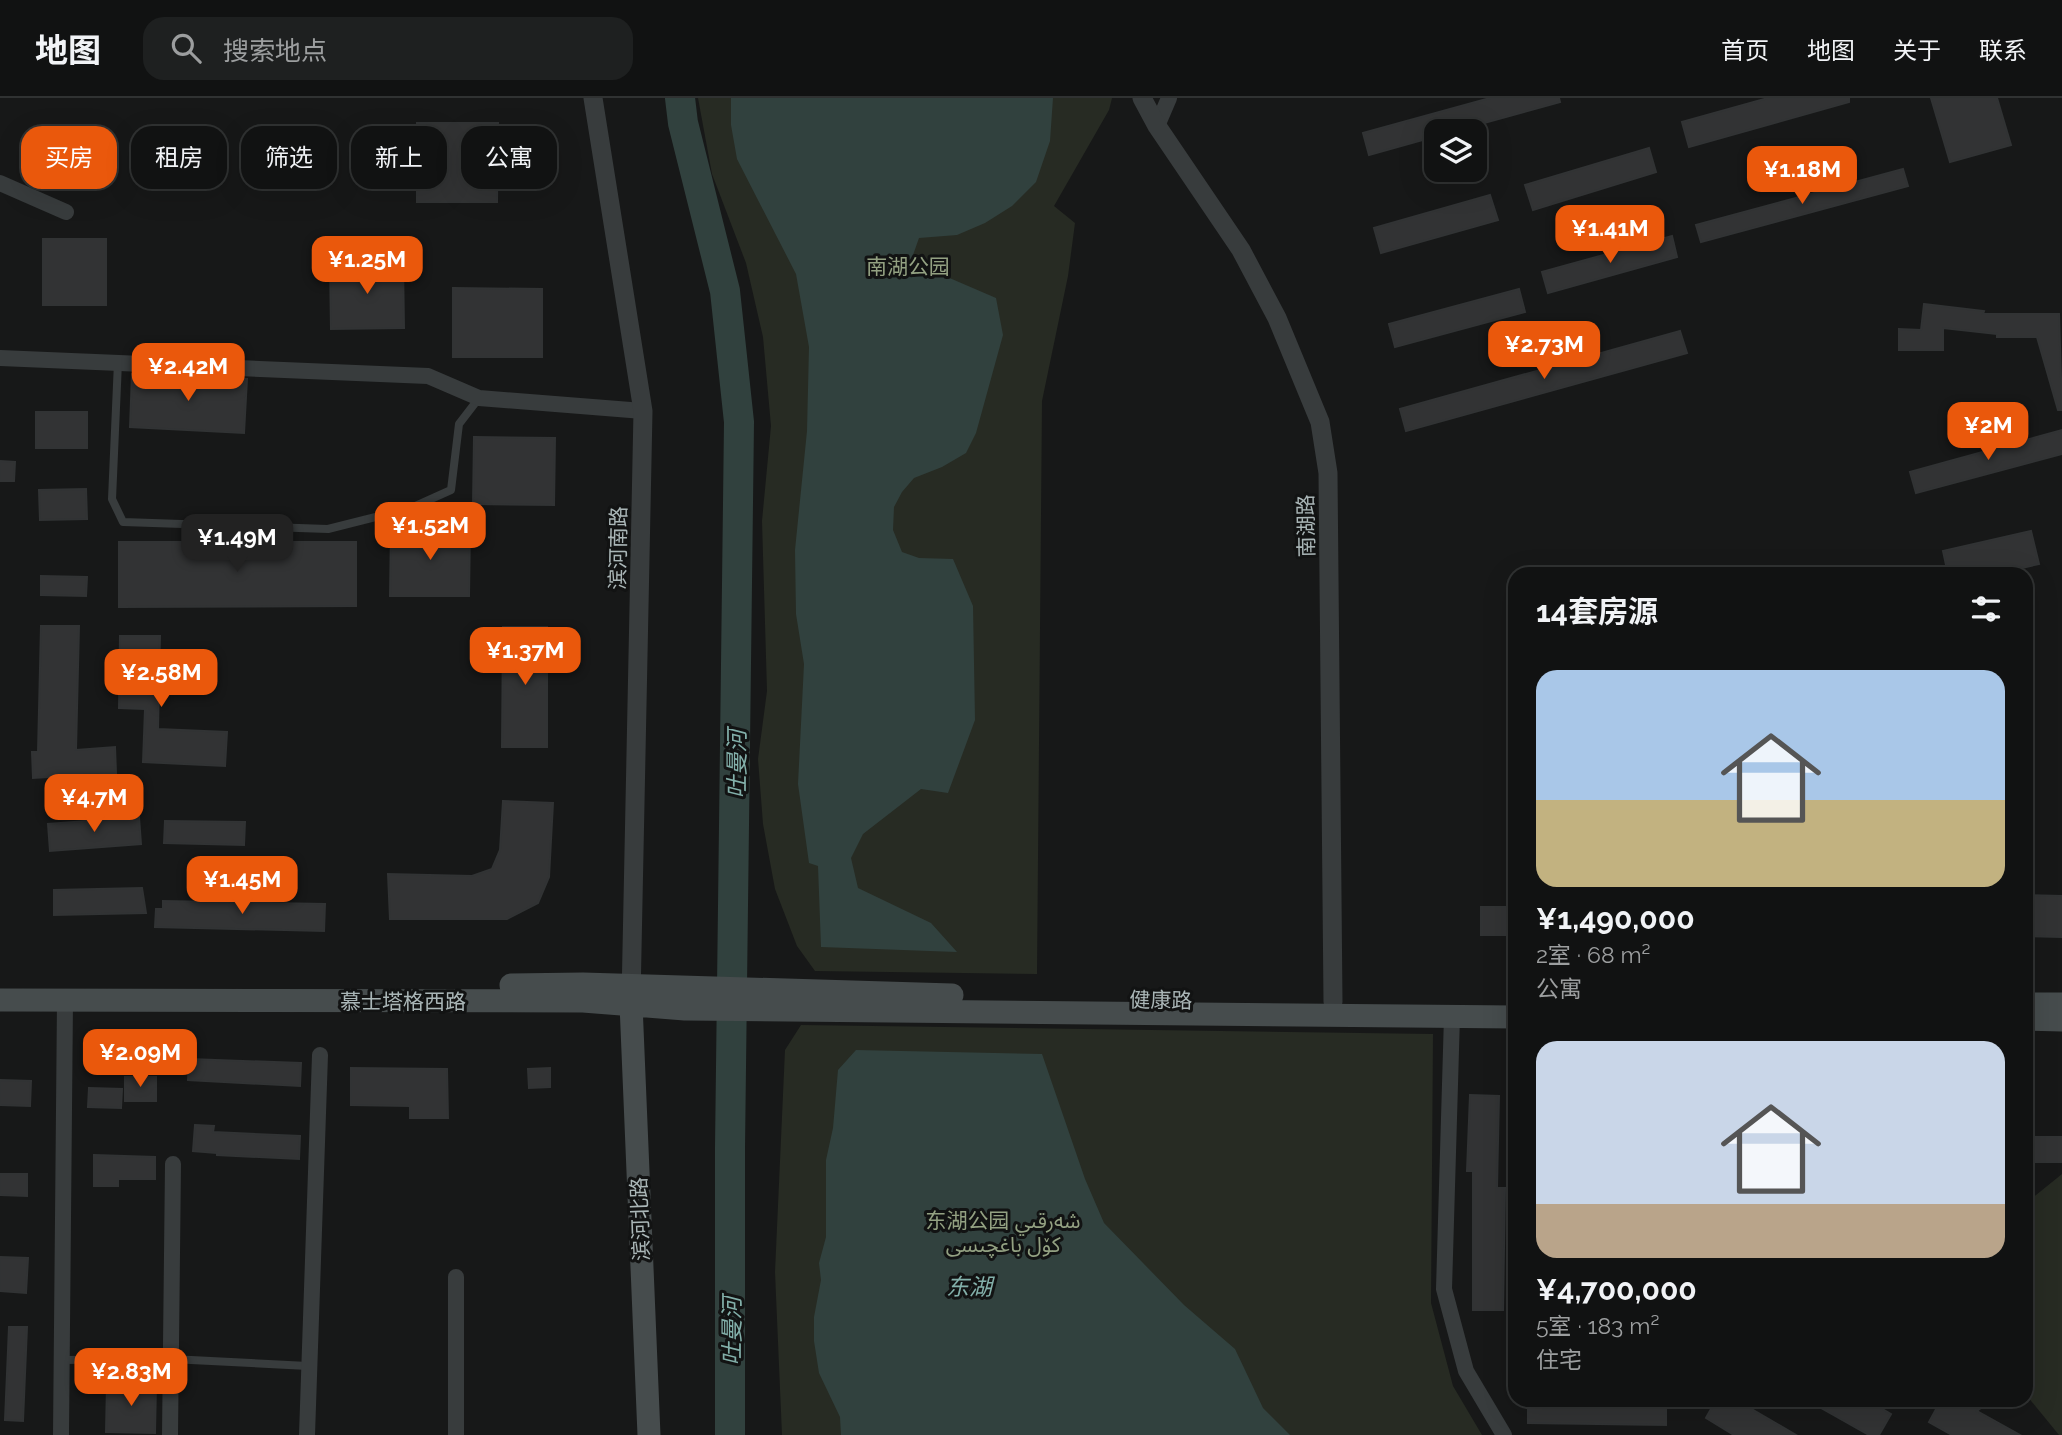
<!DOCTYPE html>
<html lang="zh">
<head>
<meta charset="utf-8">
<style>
  :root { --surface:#111212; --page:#1e2020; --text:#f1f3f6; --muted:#9c9e9f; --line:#303232; --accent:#ea580c }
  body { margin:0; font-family:Raleway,"Noto Sans Arabic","Noto Sans SC",sans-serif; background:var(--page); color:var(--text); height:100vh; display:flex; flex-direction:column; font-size:26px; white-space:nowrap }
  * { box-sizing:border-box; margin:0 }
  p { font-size:23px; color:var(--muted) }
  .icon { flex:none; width:38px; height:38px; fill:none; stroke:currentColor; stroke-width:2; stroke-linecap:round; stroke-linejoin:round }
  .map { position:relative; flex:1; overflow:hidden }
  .sheet { position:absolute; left:1508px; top:469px; width:525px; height:840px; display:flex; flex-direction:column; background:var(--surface); border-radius:21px; box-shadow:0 7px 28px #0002,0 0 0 2px var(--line) }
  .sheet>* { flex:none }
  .hud { position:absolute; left:21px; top:28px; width:665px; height:63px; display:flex; gap:14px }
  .tools { position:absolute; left:1424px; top:21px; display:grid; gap:14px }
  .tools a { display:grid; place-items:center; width:63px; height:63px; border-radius:14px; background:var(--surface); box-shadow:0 7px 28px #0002,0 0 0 2px var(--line); font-size:35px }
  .price { position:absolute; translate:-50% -60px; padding:0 16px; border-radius:14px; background:var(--accent); color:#fff; font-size:23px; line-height:46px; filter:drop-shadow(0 2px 4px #0008) }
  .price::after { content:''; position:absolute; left:50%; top:42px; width:21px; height:16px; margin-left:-10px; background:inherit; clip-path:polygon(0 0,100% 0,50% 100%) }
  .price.selected { background:#222; color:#fff }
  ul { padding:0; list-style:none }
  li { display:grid; align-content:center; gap:14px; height:371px; padding:0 28px }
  li span { display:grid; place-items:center; height:217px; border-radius:21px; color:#555 }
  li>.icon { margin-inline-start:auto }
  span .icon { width:126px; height:126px; fill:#fffc; stroke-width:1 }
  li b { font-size:30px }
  h2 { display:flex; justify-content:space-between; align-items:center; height:84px; padding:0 28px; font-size:30px }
  .pill { padding:0 24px; border-radius:21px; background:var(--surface); box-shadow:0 7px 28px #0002,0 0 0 2px var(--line); font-size:24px; line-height:63px }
  .pill.selected { background:var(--accent); color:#fff }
  header { display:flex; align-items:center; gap:42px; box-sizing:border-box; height:98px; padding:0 35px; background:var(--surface); border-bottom:2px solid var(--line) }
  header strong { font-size:33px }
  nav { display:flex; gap:38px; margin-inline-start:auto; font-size:24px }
  .search { width:490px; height:63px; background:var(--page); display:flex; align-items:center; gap:18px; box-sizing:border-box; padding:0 24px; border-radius:21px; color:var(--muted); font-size:26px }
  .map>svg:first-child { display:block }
  .green { fill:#272b23 }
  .water { fill:#31413e }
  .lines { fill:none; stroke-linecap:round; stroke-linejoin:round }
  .river { stroke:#31413e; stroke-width:30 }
  .building { fill:#323334; stroke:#313334; stroke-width:2 }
  .service { stroke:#383c3d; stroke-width:8 }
  .minor { stroke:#383c3d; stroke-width:16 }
  .tertiary { stroke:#383c3d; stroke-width:19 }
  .secondary { stroke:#464c4d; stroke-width:23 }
  .labels { text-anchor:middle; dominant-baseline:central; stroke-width:6; stroke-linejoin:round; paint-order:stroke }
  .park-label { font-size:21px; fill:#93a182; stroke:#121313 }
  .street-label { font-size:21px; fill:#aab6b7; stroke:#121313 }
  .water-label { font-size:23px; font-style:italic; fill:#83b0aa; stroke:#121313 }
</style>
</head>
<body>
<header>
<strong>地图</strong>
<div class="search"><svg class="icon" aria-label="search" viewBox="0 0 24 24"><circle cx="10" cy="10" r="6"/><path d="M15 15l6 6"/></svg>搜索地点</div>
<nav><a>首页</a><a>地图</a><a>关于</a><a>联系</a></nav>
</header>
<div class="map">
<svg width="2062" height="1337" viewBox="0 0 2062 1337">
  <rect width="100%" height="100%" fill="#171818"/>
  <path class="green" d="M 698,0 L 1112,0 L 1109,12 L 1054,108 L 1075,125 L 1068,178 L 1042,303 L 1037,876 L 815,873 L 797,848 L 775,791 L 763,726 L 758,661 L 767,593 L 762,423 L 771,328 L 763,239 L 746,165 L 712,76 Z
    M 801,927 L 1433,936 L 1431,1205 L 1453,1288 L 1482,1337 L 782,1337 L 775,1174 L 785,952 Z
    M 2062,1076 L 2062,1337 L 2059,1337 L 2027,1298 L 2026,1105 Z"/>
  <path class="water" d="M 731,0 L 1053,0 L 1050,43 L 1036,84 L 1012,108 L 985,125 L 957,137 L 919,140 L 913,157 L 924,169 L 996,200 L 1003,237 L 976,335 L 966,355 L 942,369 L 914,380 L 902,394 L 894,409 L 893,432 L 902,454 L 919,460 L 953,461 L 973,508 L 975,622 L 948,695 L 921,691 L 863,736 L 851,760 L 858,790 L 931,825 L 957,854 L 821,849 L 818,768 L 809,765 L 798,686 L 804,566 L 796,516 L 795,452 L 807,333 L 809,249 L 796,176 L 737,61 L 731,27 Z
    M 856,952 L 1042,956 L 1085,1081 L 1104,1125 L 1184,1207 L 1235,1251 L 1263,1310 L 1290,1337 L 841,1337 L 840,1319 L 819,1275 L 814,1243 L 814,1219 L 821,1182 L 819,1165 L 826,1139 L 826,1062 L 833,1030 L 838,972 Z"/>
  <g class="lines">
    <path class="river" d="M 680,0 L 683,25 L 725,193 L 739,324 L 730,1050 L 730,1337"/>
  </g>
  <path class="building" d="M 1490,0 L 1559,0 L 1560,4 L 1455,33 L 1437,33 L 1437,38 L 1369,57 L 1363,35 Z
    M 1768,0 L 1849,0 L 1849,4 L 1689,49 L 1682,24 Z
    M 1931,0 L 1997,0 L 2011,47 L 1950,64 Z
    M 417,25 L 498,25 L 497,104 L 417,104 Z
    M 1649,50 L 1656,74 L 1533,112 L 1525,87 Z
    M 1903,71 L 1908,88 L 1701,144 L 1696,127 Z
    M 1490,97 L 1498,122 L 1381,155 L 1374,130 Z
    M 1672,138 L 1677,159 L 1548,195 L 1542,174 Z
    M 43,141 L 106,141 L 106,207 L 43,207 Z
    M 403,165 L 404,230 L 331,231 L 330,166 Z
    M 453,190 L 542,191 L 542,259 L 453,259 Z
    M 1519,191 L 1525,214 L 1395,249 L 1389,226 Z
    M 1924,206 L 1984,213 L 1983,216 L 2059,216 L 2062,312 L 2058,312 L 2037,239 L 1997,239 L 1997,236 L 1943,230 L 1943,252 L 1899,252 L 1899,231 L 1921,232 Z
    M 1680,233 L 1687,255 L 1406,333 L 1400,311 Z
    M 132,276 L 247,281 L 244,335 L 130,329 Z
    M 36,314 L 87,314 L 87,350 L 36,350 Z
    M 2062,332 L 2062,356 L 1916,395 L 1910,374 Z
    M 474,339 L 555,340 L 554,407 L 473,406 Z
    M 0,363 L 15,364 L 14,383 L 0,383 Z
    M 86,391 L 87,421 L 40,422 L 39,392 Z
    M 391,430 L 470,431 L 469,498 L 390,498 Z
    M 2031,433 L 2039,466 L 1995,476 L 1948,476 L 1943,453 Z
    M 119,444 L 356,444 L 356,508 L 119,509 Z
    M 41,478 L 87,479 L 86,498 L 41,497 Z
    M 41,528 L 79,528 L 76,652 L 115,649 L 116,675 L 33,680 L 32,654 L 38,654 Z
    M 503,529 L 547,529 L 547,649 L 502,649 Z
    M 120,538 L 160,538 L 158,631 L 227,634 L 225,668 L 143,664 L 145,611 L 119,610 Z
    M 503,703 L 553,705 L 549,779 L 538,805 L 507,821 L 390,821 L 388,776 L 472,778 L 492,771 L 500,752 Z
    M 139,719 L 141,746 L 50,753 L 48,726 Z
    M 165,723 L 245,724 L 244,747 L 164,745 Z
    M 142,790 L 146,815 L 54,817 L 54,792 Z
    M 2026,797 L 2062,798 L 2062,839 L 2026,838 Z
    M 163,803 L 325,806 L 324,833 L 155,829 L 156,811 L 163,811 Z
    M 1481,809 L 1516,809 L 1516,837 L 1481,837 Z
    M 189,961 L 301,965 L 300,988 L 188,982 Z
    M 351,970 L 447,971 L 448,1020 L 410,1020 L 410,1008 L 351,1007 Z
    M 550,970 L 550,989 L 529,990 L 528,971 Z
    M 125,979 L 156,979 L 156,1003 L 125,1003 Z
    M 0,982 L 31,983 L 30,1008 L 0,1007 Z
    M 89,990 L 122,991 L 121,1010 L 88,1009 Z
    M 1470,997 L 1499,998 L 1497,1090 L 1505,1090 L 1503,1212 L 1473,1212 L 1473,1073 L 1467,1073 Z
    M 195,1027 L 214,1028 L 213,1034 L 300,1038 L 299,1061 L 217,1057 L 217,1055 L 193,1053 Z
    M 2026,1039 L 2062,1039 L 2062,1064 L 2026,1064 Z
    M 94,1057 L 155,1059 L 155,1081 L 118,1081 L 118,1088 L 94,1088 Z
    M 0,1076 L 27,1076 L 27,1098 L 0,1097 Z
    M 0,1159 L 28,1160 L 26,1195 L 0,1193 Z
    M 9,1229 L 27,1229 L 23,1323 L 5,1322 Z
    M 107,1286 L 156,1287 L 155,1335 L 106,1334 Z
    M 1528,1302 L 1666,1302 L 1666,1327 L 1528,1325 Z
    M 1716,1302 L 1736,1302 L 1796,1337 L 1734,1337 L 1706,1320 Z
    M 1807,1302 L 1867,1302 L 1891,1316 L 1879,1337 L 1869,1337 Z
    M 1941,1302 L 1991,1302 L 1977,1313 L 2020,1337 L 1952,1337 L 1929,1324 Z"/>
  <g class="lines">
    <path class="service" d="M 118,264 L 112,401 L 123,424 L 328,431 L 411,410 L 451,392 L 459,326 L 479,300
      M 61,1262 L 171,1261 L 308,1268"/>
    <path class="minor" d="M 1157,28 L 1169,0
      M 0,85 L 66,114
      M 0,260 L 428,278 L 479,300 L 643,313
      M 1452,918 L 1444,1191 L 1466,1273 L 1504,1337
      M 61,1337 L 65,903
      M 170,1337 L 173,1066
      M 307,1337 L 320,957
      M 456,1337 L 456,1179"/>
    <path class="tertiary" d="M 593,0 L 643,313 L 631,901
      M 1142,0 L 1157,28 L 1241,152 L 1277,220 L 1320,324 L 1328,375 L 1333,904"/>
    <path class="secondary" d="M 511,887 L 583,886 L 952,897
      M 0,902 L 583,903 L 685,911 L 1516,919
      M 631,906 L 649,1337
      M 2026,906 L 2062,906
      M 2026,921 L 2062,922"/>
  </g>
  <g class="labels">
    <g class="park-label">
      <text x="908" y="168">南湖公园</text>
      <text x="1003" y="1122">东湖公园 شەرقىي<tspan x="1003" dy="24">كۆل باغچىسى</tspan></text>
    </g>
    <g class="street-label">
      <text transform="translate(1306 428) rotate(-91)">南湖路</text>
      <text transform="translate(618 450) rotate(-89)">滨河南路</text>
      <text transform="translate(1161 902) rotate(1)">健康路</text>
      <text x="403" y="903">慕士塔格西路</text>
      <text transform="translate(640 1121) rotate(-92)">滨河北路</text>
    </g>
    <g class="water-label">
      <text transform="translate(736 666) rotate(-90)">吐曼河</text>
      <text x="969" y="1188">东湖</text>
      <text transform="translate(731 1233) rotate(-90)">吐曼河</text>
    </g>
  </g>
</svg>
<div class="tools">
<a><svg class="icon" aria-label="layers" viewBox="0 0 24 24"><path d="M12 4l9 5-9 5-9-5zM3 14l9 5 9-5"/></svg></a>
</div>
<b class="price" style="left:1802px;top:108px">¥1.18M</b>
<b class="price" style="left:1610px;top:167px">¥1.41M</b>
<b class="price" style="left:367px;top:198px">¥1.25M</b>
<b class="price" style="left:1544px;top:283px">¥2.73M</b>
<b class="price" style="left:188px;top:305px">¥2.42M</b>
<b class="price" style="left:1988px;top:364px">¥2M</b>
<b class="price" style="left:430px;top:464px">¥1.52M</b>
<b class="price selected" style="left:237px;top:476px">¥1.49M</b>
<b class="price" style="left:525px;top:589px">¥1.37M</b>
<b class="price" style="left:161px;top:611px">¥2.58M</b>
<b class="price" style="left:94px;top:736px">¥4.7M</b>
<b class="price" style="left:242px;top:818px">¥1.45M</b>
<b class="price" style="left:140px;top:991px">¥2.09M</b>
<b class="price" style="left:131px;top:1310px">¥2.83M</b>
<div class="hud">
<a class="pill selected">买房</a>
<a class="pill">租房</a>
<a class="pill">筛选</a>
<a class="pill">新上</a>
<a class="pill">公寓</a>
</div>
<section class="sheet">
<h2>14套房源<svg class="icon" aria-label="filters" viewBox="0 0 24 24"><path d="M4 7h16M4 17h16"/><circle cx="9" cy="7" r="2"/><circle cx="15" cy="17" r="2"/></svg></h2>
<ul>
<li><span style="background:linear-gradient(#a9c7e8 60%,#c2b280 0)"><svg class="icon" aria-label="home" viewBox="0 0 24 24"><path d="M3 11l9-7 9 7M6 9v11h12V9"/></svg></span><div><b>¥1,490,000</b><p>2室 · 68 m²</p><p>公寓</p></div></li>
<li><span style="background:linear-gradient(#c9d6e8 75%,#b9a48a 0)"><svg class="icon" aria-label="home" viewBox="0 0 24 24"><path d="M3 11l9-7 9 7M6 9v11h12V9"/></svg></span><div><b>¥4,700,000</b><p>5室 · 183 m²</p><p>住宅</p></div></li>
</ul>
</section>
</div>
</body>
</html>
